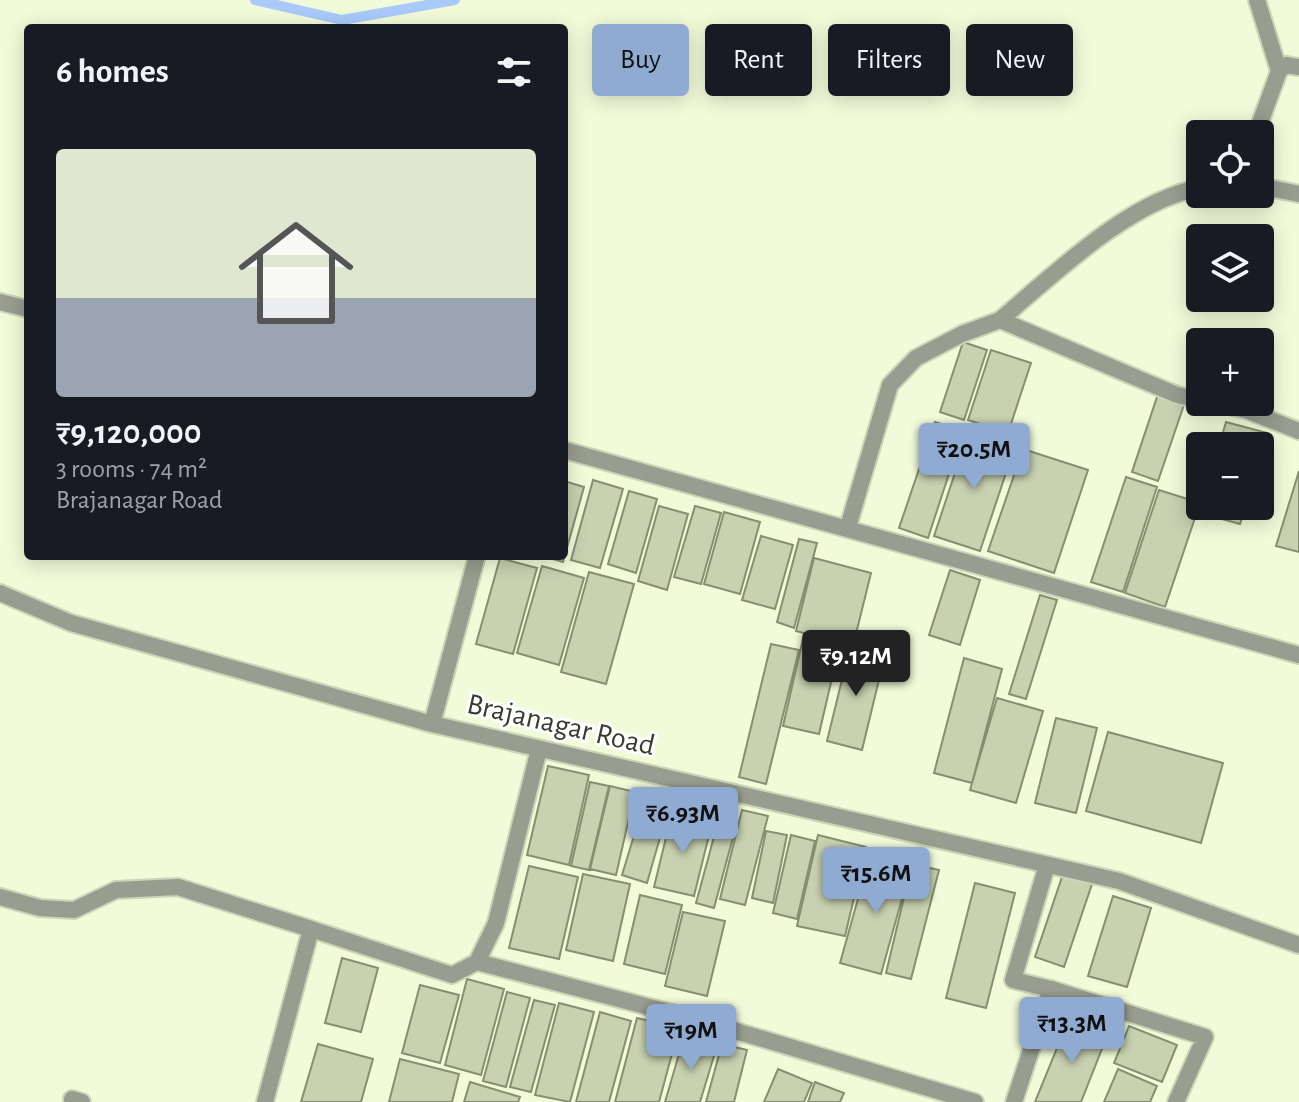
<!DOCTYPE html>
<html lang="en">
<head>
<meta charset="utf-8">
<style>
  :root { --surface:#171b24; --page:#20242c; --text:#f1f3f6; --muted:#9ea1a6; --line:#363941; --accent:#8fabd1 }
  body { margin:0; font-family:"Alegreya Sans",sans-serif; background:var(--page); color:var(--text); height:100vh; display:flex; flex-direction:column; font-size:30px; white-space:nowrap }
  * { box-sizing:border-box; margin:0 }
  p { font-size:26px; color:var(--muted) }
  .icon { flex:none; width:44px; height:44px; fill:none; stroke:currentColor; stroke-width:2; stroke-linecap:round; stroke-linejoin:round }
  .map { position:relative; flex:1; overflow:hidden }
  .panel { position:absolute; left:24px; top:24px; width:544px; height:536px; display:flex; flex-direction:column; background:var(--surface); border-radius:8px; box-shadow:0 4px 20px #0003 }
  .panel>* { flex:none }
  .top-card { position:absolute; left:592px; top:24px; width:586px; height:72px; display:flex; gap:16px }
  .fabs { position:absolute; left:1186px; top:120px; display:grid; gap:16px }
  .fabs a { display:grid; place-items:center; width:88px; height:88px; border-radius:8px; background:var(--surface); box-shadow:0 4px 20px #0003; font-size:40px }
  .price { position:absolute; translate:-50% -68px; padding:0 18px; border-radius:8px; background:var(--accent); color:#111; font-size:26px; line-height:52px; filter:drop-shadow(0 2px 4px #0008) }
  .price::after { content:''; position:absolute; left:50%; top:48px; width:24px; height:18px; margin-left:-12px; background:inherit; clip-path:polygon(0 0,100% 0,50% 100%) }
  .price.active { background:#222; color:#fff }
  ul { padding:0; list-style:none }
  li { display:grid; align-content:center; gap:16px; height:424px; padding:0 32px }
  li+li { border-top:2px solid var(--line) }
  li span { display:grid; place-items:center; height:248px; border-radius:8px; color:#555 }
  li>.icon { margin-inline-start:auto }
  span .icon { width:144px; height:144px; fill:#fffc; stroke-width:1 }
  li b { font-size:34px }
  h2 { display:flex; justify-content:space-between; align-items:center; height:96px; padding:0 32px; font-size:34px }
  .tag { padding:0 28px; border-radius:8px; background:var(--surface); box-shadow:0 4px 20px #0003; font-size:28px; line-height:72px }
  .tag.active { background:var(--accent); color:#111 }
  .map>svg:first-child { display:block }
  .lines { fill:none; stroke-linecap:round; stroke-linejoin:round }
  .stream { stroke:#a9cafb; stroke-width:10 }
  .building { fill:#c8d1b0; stroke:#878f70; stroke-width:2 }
  .lane-casing { stroke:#cdd5b7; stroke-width:20 }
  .street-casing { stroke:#cdd5b7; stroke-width:20 }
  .lane { stroke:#999d8f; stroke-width:16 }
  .street { stroke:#999d8f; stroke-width:16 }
  .labels { text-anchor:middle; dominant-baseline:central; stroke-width:6; stroke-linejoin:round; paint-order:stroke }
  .street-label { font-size:30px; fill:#393d2f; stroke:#fff }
</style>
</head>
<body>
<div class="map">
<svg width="1299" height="1102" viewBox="0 0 1299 1102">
  <rect width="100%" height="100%" fill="#f2fbd9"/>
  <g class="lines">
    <path class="stream" d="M 255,0 L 342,20 L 455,0"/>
  </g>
  <path class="building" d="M 963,342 L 987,350 L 964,420 L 940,412 Z
    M 991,350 L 1031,363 L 1008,433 L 968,420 Z
    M 1158,394 L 1185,402 L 1158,481 L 1132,472 Z
    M 935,422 L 963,431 L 928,538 L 899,528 Z
    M 1226,422 L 1267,433 L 1260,456 L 1260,446 L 1219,446 Z
    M 969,431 L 1015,446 L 980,551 L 934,536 Z
    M 1023,449 L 1088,470 L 1054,573 L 988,551 Z
    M 1299,471 L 1299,552 L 1276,546 Z
    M 1126,477 L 1157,487 L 1123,592 L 1091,582 Z
    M 593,480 L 623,489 L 600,568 L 571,560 Z
    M 564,481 L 584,487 L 563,562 L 542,556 L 564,556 Z
    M 1159,490 L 1200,503 L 1165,607 L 1125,593 Z
    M 629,491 L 657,499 L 636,573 L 608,564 Z
    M 659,506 L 688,514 L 667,590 L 638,581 Z
    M 695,506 L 721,513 L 701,584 L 674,577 Z
    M 1202,506 L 1246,506 L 1240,524 L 1200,513 Z
    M 724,512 L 760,522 L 740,594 L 704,584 Z
    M 761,536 L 793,545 L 775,609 L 742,600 Z
    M 799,539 L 817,543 L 794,628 L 777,622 Z
    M 500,558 L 537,568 L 513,654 L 476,644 Z
    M 814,558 L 871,573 L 853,646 L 796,631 Z
    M 542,566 L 584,578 L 559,665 L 517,653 Z
    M 950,570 L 980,580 L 960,645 L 929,635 Z
    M 589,572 L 634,584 L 606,684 L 561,672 Z
    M 1040,595 L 1057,600 L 1026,699 L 1009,694 Z
    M 803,639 L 839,648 L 819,734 L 783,726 Z
    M 771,644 L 799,650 L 766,784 L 739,777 Z
    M 850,647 L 885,655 L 862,750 L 827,741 Z
    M 964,658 L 1002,669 L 972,783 L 934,773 Z
    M 997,698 L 1043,711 L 1016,803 L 970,790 Z
    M 1056,718 L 1097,728 L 1076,813 L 1035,803 Z
    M 1108,732 L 1223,763 L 1201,843 L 1086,811 Z
    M 548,766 L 589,775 L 569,865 L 527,855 Z
    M 590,782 L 609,786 L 589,870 L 571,866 Z
    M 610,786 L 635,792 L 616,875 L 590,869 Z
    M 643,806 L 667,813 L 647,883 L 622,875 Z
    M 742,810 L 768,816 L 745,905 L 720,899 Z
    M 672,813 L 712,823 L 694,896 L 654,887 Z
    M 718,822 L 736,826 L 714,908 L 696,903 Z
    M 766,831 L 787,835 L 773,903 L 752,898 Z
    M 791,835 L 815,841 L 797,919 L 773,913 Z
    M 818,835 L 866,847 L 845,936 L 797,926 Z
    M 870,856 L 911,866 L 881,974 L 840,963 Z
    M 912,864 L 939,870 L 911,979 L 886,973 Z
    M 529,866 L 578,877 L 559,959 L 509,948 Z
    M 1064,871 L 1093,881 L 1064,967 L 1035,957 Z
    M 583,874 L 630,884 L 613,961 L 566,950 Z
    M 975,883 L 1015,893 L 986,1008 L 946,998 Z
    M 640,895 L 682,905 L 665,974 L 624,964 Z
    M 1113,896 L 1151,908 L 1127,987 L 1088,976 Z
    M 683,912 L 725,921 L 707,996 L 665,986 Z
    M 342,958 L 378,968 L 361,1032 L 325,1023 Z
    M 467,979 L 504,989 L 481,1075 L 445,1065 Z
    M 420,985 L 459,995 L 440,1063 L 402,1053 Z
    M 507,992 L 530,998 L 506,1087 L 483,1081 Z
    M 534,1000 L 555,1005 L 531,1092 L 510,1087 Z
    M 559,1003 L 594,1012 L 570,1102 L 535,1095 Z
    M 600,1012 L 631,1021 L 609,1102 L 576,1102 Z
    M 637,1018 L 679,1028 L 659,1102 L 615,1102 Z
    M 1068,1021 L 1107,1036 L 1081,1102 L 1035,1102 Z
    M 1129,1026 L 1177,1045 L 1162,1082 L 1114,1063 Z
    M 684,1037 L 717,1046 L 700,1102 L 665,1102 Z
    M 318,1044 L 373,1059 L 361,1102 L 301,1102 Z
    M 722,1044 L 747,1050 L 734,1102 L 706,1102 Z
    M 400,1059 L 459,1074 L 452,1102 L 389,1102 Z
    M 778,1069 L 812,1083 L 804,1102 L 764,1102 Z
    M 1118,1069 L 1157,1086 L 1150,1102 L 1104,1102 Z
    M 470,1082 L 520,1097 L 518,1102 L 464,1102 Z
    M 815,1082 L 844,1093 L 840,1102 L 808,1102 Z"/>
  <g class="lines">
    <defs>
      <path id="lane" d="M 1047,865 L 1013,980 L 1051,989"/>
      <path id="street" d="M 1257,0 L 1279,71
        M 1256,134 L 1279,71 L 1286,65 L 1299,67
        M 1260,186 L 1299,194
        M 0,302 L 28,309
        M 1000,320 C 1052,276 1131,199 1200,188
        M 1211,402 L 1246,410 L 1299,431
        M 564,450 L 1299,655
        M 848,527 L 890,385 L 916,358 L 962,334 L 1000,320 L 1177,395 L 1200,400
        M 0,593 L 71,623 L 432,724 L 1119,881 L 1299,945
        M 432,724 L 477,556
        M 0,897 L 40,908 L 74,910 L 116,890 L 178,887 L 311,929
        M 477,962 L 699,1020 L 975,1102
        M 72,1099 L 82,1102
        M 265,1102 L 311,929 L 452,975 L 477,962 L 496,923 L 539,749
        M 1014,1102 L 1051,989 L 1205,1037 L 1176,1102"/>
    </defs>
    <use href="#lane" class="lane-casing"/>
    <use href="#street" class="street-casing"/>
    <use href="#lane" class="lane"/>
    <use href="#street" class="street"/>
  </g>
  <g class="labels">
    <g class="street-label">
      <text transform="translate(561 725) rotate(13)">Brajanagar Road</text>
    </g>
  </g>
</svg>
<div class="fabs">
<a><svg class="icon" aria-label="locate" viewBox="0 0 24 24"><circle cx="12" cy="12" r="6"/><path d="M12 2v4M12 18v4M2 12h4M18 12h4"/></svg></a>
<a><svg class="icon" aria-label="layers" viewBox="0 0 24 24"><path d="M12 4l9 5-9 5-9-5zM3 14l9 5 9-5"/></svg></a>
<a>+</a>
<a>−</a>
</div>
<b class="price" style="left:974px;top:491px">₹20.5M</b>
<b class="price active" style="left:856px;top:698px">₹9.12M</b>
<b class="price" style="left:683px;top:855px">₹6.93M</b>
<b class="price" style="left:876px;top:915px">₹15.6M</b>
<b class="price" style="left:1072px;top:1065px">₹13.3M</b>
<b class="price" style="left:691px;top:1072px">₹19M</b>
<div class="top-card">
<a class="tag active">Buy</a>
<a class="tag">Rent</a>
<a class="tag">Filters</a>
<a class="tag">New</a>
</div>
<section class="panel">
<h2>6 homes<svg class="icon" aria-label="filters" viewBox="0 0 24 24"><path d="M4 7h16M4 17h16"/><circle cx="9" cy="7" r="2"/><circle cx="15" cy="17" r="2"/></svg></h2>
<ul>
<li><span style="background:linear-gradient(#dfe7d0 60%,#9aa5b1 0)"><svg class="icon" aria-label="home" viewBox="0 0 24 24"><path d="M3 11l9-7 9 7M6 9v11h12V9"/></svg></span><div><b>₹9,120,000</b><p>3 rooms · 74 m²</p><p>Brajanagar Road</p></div></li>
</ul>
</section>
</div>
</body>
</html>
